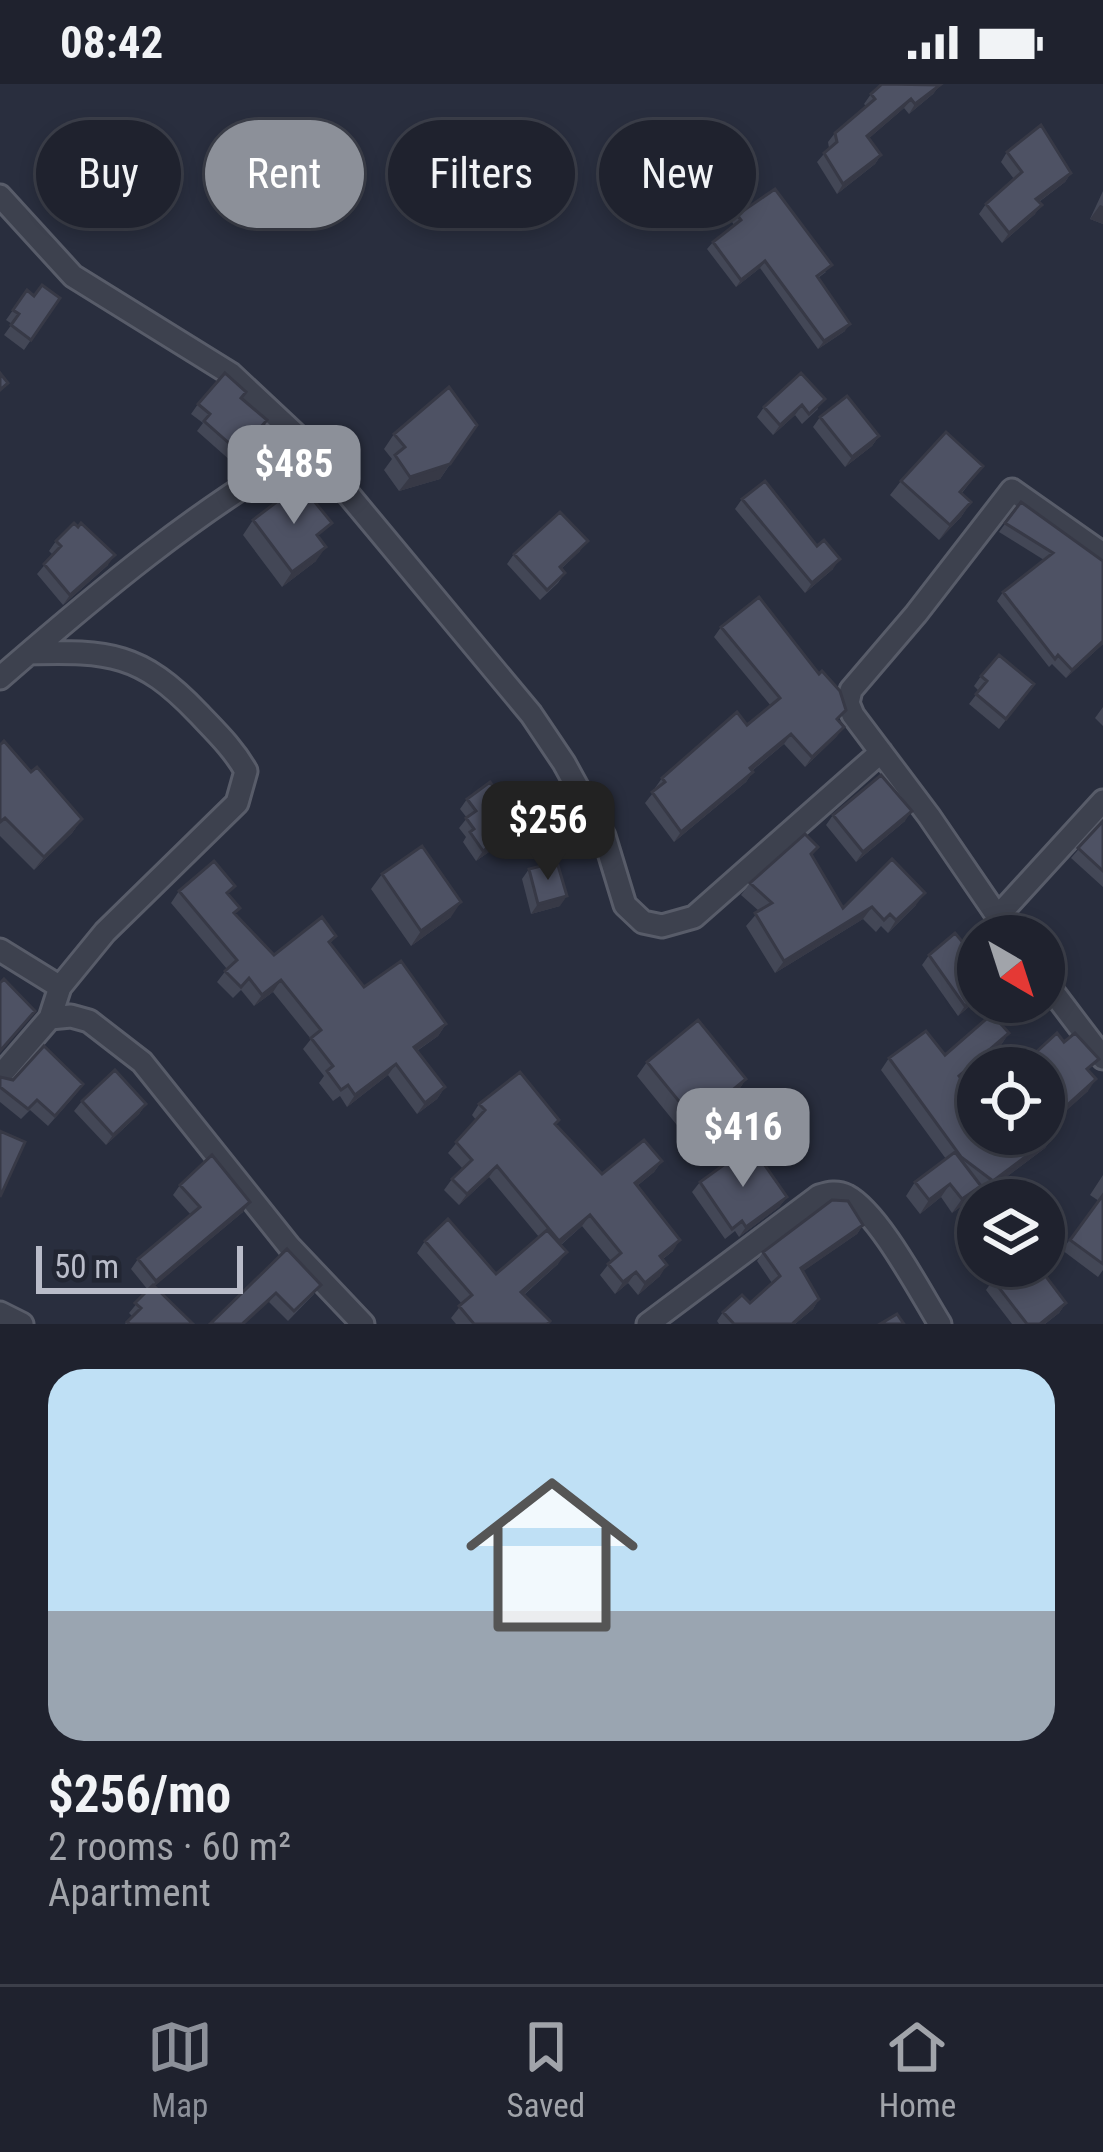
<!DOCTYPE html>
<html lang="en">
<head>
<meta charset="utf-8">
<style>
  :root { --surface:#1f222e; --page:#272a36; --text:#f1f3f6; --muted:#a1a4aa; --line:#3c3f4a; --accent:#8c9099 }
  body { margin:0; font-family:"Roboto Condensed",sans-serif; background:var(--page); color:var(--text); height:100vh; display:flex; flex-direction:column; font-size:45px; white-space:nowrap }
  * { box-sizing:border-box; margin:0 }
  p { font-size:39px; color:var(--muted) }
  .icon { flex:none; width:66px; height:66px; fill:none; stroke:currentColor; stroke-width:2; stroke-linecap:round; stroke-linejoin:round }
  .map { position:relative; height:1240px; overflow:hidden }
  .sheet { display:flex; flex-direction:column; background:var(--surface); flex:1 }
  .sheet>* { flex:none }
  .guide { position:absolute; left:36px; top:36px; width:1032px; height:108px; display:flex; gap:24px }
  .needle { width:78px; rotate:141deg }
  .controls { position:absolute; left:957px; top:831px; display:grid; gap:24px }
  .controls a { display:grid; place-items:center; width:108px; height:108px; border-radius:50%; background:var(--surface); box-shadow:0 6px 18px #0003,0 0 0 3px var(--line); font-size:60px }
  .scale { position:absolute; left:36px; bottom:30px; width:207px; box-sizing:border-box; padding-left:12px; border:6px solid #b9bcc9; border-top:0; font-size:33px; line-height:42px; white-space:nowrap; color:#b9bcc9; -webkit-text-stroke:9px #222633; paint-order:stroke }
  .price { position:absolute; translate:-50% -102px; padding:0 27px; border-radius:24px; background:var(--accent); color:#fff; font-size:39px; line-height:78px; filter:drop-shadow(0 3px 6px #0008) }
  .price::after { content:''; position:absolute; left:50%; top:72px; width:36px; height:27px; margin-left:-18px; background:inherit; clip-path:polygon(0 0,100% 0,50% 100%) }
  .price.active { background:#222; color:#fff }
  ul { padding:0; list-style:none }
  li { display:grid; align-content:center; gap:24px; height:636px; padding:0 48px }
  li+li { border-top:3px solid var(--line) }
  li span { display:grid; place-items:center; height:372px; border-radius:36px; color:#555 }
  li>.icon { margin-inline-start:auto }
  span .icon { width:216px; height:216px; fill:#fffc; stroke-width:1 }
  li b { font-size:51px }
  .chip { padding:0 42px; border-radius:54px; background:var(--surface); box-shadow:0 6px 18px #0003,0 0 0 3px var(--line); font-size:42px; line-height:108px }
  .chip.active { background:var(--accent); color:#fff }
  .status { display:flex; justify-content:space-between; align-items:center; height:84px; padding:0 60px; background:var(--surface); direction:ltr }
  .status svg { height:33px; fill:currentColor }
  .menu { display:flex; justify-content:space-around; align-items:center; height:168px; border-top:3px solid var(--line); background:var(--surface); font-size:33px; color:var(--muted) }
  .menu a { display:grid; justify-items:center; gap:6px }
  .menu .active { color:var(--accent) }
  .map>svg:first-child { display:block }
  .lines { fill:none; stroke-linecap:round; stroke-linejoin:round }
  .minor-casing { stroke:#585c69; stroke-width:27 }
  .minor { stroke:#3d414e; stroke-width:21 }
  .wall { fill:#434756 }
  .shaded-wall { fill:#373946 }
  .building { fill:#4e5264; stroke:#373946; stroke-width:3 }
</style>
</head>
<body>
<div class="status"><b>08:42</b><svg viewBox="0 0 49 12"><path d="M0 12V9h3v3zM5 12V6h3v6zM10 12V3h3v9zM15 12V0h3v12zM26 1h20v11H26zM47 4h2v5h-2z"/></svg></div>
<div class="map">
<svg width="1103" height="1240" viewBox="0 0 1103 1240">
  <rect width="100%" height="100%" fill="#292e3e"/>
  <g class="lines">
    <defs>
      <path id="minor" d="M 0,112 L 73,192 L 231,290 L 309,363 L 531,630 L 564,679 L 604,752 L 625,821 L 643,838 L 662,842 L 694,833 L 881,668
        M 0,594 C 97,510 196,426 309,363
        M 997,833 L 1103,717
        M 1011,852 L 929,732 L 853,631 L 848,619 L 851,606 L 916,530 L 1012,406 L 1103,470
        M 0,866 L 60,903
        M 1044,896 L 1103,974
        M 50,934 L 71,932 L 89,937 L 142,978 L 289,1162 L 363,1240
        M 0,992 L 50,934 L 60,903 L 105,848 L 237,719 L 246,687 C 233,664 216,648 198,629 C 141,569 109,567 29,569
        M 0,1229 L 22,1240
        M 648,1240 L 819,1112 C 829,1109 837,1107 847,1112 C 879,1129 920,1208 940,1240"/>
    </defs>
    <use href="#minor" class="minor-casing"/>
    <use href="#minor" class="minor"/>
  </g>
  <path class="wall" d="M 940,1 L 933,10 L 909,30 L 904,24 L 868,55 L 881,71 L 875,80 L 837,110 L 817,78 L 829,64 L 828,58 L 835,49 L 866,22 L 864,20 L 871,10 Z
    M 1007,68 L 1071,89 L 1065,98 L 1039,118 L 1035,130 L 1002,159 L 979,130 L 986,120 L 1014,95 L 1001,78 Z
    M 1103,107 L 1103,140 L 1090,135 Z
    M 737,131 L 826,188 L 818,194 L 845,247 L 818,265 L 760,184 L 736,203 L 707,165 L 713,158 L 734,141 L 732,138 Z
    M 27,206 L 34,212 L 60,214 L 24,266 L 4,251 L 12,240 L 6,236 Z
    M 801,289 L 818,325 L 802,340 L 795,331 L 773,351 L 757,333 L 764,323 Z
    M 241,314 L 260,346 L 232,378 L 197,347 L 203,339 L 191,330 L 198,320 Z
    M 820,333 L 879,352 L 872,362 L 845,383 L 813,343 Z
    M 477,341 L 440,395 L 399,407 L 384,386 L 392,375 L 384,365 L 394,350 Z
    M 983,382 L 962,409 L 971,418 L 961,433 L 939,456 L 890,411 L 901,397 Z
    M 742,415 L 833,485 L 805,509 L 735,425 Z
    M 1021,418 L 1103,477 L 1103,560 L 1066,594 L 1052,580 L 1049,583 L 997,517 L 1003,508 L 1044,476 L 999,448 Z
    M 253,436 L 320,455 L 316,477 L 282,503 L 243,451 Z
    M 56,457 L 108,481 L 63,521 L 37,490 L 53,471 L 49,467 Z
    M 580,467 L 561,485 L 565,489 L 558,499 L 540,516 L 507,480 L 514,470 Z
    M 721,543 L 844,643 L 836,653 L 805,683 L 784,660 L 752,687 L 753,688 L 746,698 L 674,758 L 645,719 L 656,705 L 655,704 L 662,694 L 747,641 L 771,622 L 714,553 Z
    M 981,592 L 1034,600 L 999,645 L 969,620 L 979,607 L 974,602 Z
    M 1103,623 L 1103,642 L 1095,634 Z
    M 0,661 L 82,735 L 72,749 L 34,786 L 0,752 Z
    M 499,710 L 529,735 L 522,745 L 476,777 L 463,758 L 466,753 L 459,744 L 467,734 L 460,725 L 467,715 Z
    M 833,731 L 905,737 L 856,778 L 826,741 Z
    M 1103,737 L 1103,803 L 1071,774 Z
    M 818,763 L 812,771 L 843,824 L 916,821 L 888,849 L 881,842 L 876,848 L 863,835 L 775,889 L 746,842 L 759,827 L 741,811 L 750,799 Z
    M 529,785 L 560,822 L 531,830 L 522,795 Z
    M 382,790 L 451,833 L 411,862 L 371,805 Z
    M 179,807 L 229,811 L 235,830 L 274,871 L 336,852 L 330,860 L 364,903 L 446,940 L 438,952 L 417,967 L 445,1003 L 437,1015 L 417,1030 L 388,991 L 347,1023 L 340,1012 L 333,1017 L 319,999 L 324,992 L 303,965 L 311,955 L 273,908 L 254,922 L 241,906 L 233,914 L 217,898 L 227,885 L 171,819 Z
    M 965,861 L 978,915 L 958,932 L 922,881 L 929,871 Z
    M 1009,949 L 1001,961 L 961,995 L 978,1050 L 1044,1050 L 1044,984 L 1020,984 L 1022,981 L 1089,988 L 1088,1007 L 1046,1044 L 1053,1052 L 1045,1064 L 985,1109 L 979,1104 L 971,1115 L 952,1129 L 941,1113 L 920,1130 L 906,1112 L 915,1098 L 946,1075 L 881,986 L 889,974 L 945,971 Z
    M 647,978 L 746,995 L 736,1010 L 685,1051 L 637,992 Z
    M 0,993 L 76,1010 L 48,1042 L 30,1026 L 21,1035 L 0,1018 Z
    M 82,1017 L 146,1020 L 139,1030 L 106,1061 L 74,1027 Z
    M 479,1020 L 559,1036 L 556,1041 L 602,1090 L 662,1077 L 654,1088 L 637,1102 L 673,1167 L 663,1175 L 660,1192 L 638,1211 L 628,1199 L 615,1210 L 600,1191 L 611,1177 L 582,1142 L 561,1161 L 558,1180 L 524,1211 L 548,1240 L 456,1240 L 451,1234 L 462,1220 L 417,1169 L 425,1157 L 496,1190 L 539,1153 L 489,1093 L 459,1121 L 444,1106 L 452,1095 L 463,1085 L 448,1069 L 476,1036 L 472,1031 Z
    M 749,1076 L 787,1113 L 779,1123 L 739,1153 L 735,1147 L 725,1155 L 692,1108 L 700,1098 Z
    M 1103,1091 L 1103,1186 L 1098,1193 L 1062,1166 L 1099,1117 L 1090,1111 Z
    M 180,1101 L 243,1128 L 154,1202 L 193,1240 L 125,1240 L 132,1232 L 129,1229 L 148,1206 L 131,1185 L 138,1175 L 191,1131 L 173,1111 Z
    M 863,1141 L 857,1150 L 803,1187 L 819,1215 L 813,1225 L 795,1240 L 719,1240 L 717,1237 L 723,1228 L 750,1219 L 772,1199 L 757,1177 L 763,1168 Z
    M 287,1165 L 314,1210 L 288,1237 L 269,1218 Z
    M 993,1196 L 1066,1219 L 1059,1229 L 1045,1240 L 1012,1240 L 986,1206 Z"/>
  <path class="shaded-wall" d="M 940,1 L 933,10 L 909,30 L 915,20 Z
    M 911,15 L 904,24 L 860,62 L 867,52 Z
    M 881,71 L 875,80 L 837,110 L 843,100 Z
    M 1071,89 L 1065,98 L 1029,125 L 1036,115 Z
    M 1042,121 L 1035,130 L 1002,159 L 1009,149 Z
    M 1100,121 L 1103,122 L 1103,140 L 1090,135 Z
    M 765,177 L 760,184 L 736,203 L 741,196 Z
    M 850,240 L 845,247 L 818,265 L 824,257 Z
    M 802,321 L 795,331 L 773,351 L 780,341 Z
    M 879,352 L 872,362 L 845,383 L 852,373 Z
    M 450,380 L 440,395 L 399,407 L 410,393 Z
    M 971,418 L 961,433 L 939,456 L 950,441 Z
    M 588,457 L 580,467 L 552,493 L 560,483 Z
    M 326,463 L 316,477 L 282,503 L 292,488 Z
    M 115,471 L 108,481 L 63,521 L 70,511 Z
    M 840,475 L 833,485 L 805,509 L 812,499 Z
    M 1103,557 L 1103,560 L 1066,594 L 1072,586 Z
    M 844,643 L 836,653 L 805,683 L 812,673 Z
    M 791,650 L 784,660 L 743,694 L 750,684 Z
    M 753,688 L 746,698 L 674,758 L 681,748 Z
    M 912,727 L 905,737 L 856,778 L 863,768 Z
    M 82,735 L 72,749 L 34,786 L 44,773 Z
    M 529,735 L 522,745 L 476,777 L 483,767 Z
    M 925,809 L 916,821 L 888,849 L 896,836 Z
    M 567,812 L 560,822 L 531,830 L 538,820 Z
    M 461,818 L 451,833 L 411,862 L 421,847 Z
    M 872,823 L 863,835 L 775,889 L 784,877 Z
    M 281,896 L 273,908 L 254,922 L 262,911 Z
    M 978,911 L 978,915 L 958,932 L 965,922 Z
    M 446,940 L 438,952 L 406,974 L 414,963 Z
    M 1009,949 L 1001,961 L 951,1003 L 959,992 Z
    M 396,980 L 388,991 L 347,1023 L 355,1011 Z
    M 746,995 L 736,1010 L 685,1051 L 695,1037 Z
    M 1096,995 L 1088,1007 L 1044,1047 L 1044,1042 Z
    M 445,1003 L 437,1015 L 417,1030 L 425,1019 Z
    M 146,1020 L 139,1030 L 106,1061 L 113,1051 Z
    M 1053,1052 L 1045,1064 L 985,1109 L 993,1097 Z
    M 662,1077 L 654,1088 L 627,1110 L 635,1099 Z
    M 497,1082 L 489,1093 L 459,1121 L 467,1110 Z
    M 950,1100 L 941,1113 L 920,1130 L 929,1116 Z
    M 981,1102 L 971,1115 L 952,1129 L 962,1115 Z
    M 787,1113 L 779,1123 L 739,1153 L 746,1143 Z
    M 250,1118 L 243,1128 L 149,1207 L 156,1197 Z
    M 590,1131 L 582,1142 L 552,1168 L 559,1157 Z
    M 863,1141 L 857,1150 L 795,1193 L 801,1184 Z
    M 680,1156 L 673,1167 L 652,1183 L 660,1172 Z
    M 567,1168 L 558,1180 L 513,1220 L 521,1208 Z
    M 667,1181 L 660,1192 L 638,1211 L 645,1199 Z
    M 636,1188 L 628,1199 L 615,1210 L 623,1198 Z
    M 276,1209 L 269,1218 L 245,1240 L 242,1240 Z
    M 819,1215 L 813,1225 L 795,1240 L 792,1240 Z
    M 1066,1219 L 1059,1229 L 1045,1240 L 1040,1240 Z"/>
  <path class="building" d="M 882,0 L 940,1 L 915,20 L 911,15 L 867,52 L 881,71 L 843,100 L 824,69 L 837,58 L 835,49 L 875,15 L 871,10 Z
    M 1041,41 L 1071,89 L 1036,115 L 1042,121 L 1009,149 L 986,120 L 1022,88 L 1007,68 Z
    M 775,105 L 832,181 L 817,192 L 850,240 L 824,257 L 765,177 L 741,196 L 713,158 L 741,136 L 737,131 Z
    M 42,201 L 60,214 L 31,256 L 11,241 L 19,230 L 13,226 L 27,206 L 34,212 Z
    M 0,289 L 8,299 L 0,306 Z
    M 225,289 L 246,308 L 241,314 L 267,336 L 239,368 L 204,337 L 210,330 L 198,320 Z
    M 801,289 L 825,315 L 809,330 L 802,321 L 780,341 L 764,323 Z
    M 449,303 L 477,341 L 450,380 L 410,393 L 395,371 L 405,363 L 394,350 Z
    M 847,312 L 879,352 L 852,373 L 820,333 Z
    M 946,348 L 983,382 L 960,408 L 971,418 L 950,441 L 901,397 Z
    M 765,397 L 817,462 L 824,456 L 840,475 L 812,499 L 742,415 Z
    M 300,400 L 332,439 L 317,451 L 326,463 L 292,488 L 253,436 Z
    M 1021,418 L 1103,477 L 1103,557 L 1072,586 L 1058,571 L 1055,575 L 1003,508 L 1053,469 L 1005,439 Z
    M 560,428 L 588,457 L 560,483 L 565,489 L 547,506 L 514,470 Z
    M 74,439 L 78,443 L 81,439 L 115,471 L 70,511 L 44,480 L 61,462 L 56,457 Z
    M 759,513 L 819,590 L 822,587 L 840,607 L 846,626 L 837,635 L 844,643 L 812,673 L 791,650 L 750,684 L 753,688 L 681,748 L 652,708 L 665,698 L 662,694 L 737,628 L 747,641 L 780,614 L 721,543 Z
    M 999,571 L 1034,600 L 1006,635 L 976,610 L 987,597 L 981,592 Z
    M 4,657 L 31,688 L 37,683 L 82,735 L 44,773 L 5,734 L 0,738 L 0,661 Z
    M 881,691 L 912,727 L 863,768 L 833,731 Z
    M 490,698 L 499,710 L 507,705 L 529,735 L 483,767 L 470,748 L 474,745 L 466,734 L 476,727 L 467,715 Z
    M 1103,737 L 1103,787 L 1078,764 Z
    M 805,750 L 818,763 L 811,770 L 843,824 L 892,775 L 925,809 L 896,836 L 890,830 L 884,836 L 872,823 L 784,877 L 755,829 L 772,819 L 750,799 Z
    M 422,762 L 461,818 L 421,847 L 382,790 Z
    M 214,777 L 235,802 L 227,809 L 240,824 L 234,829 L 274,871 L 322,833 L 336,852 L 329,858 L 364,903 L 401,877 L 446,940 L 414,963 L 445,1003 L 425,1019 L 396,980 L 355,1011 L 348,1001 L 341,1006 L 327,987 L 333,982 L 311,954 L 321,946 L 281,896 L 262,911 L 249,894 L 241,903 L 225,887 L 237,876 L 179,807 Z
    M 557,778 L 567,812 L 538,820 L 529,785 Z
    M 955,849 L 965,861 L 973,855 L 978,861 L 978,911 L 965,922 L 929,871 Z
    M 4,895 L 35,927 L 0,967 L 0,899 Z
    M 992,930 L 1009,949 L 959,992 L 978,1016 L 978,1050 L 1044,1050 L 1044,1008 L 1046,1007 L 1044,1005 L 1044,984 L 1025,984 L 1022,981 L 1057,949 L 1064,958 L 1075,949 L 1099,975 L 1087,985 L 1096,995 L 1044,1042 L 1053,1052 L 993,1097 L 961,1073 L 889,974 L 926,947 L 945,971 Z
    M 698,936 L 746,995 L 695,1037 L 647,978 Z
    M 44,962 L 83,1000 L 55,1032 L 37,1016 L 28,1025 L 0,1003 L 0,993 L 13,996 Z
    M 115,986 L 146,1020 L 113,1051 L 82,1017 Z
    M 520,988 L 559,1036 L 555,1040 L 602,1090 L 644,1056 L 662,1077 L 635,1099 L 680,1156 L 660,1172 L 667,1181 L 645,1199 L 636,1188 L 623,1198 L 608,1180 L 621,1169 L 590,1131 L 559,1157 L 497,1082 L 467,1110 L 452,1095 L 472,1076 L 456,1058 L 485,1026 L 479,1020 Z
    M 0,1047 L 25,1058 L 0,1113 Z
    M 743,1067 L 749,1076 L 757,1070 L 787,1113 L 746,1143 L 742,1137 L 732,1145 L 700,1098 Z
    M 955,1068 L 981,1102 L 962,1115 L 950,1100 L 929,1116 L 915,1098 Z
    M 212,1071 L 250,1118 L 156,1197 L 138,1175 L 200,1123 L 180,1101 Z
    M 1103,1111 L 1103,1180 L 1070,1156 Z
    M 832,1116 L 848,1117 L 863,1141 L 801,1184 L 819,1215 L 792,1240 L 734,1240 L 723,1228 L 742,1211 L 750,1219 L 780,1192 L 763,1168 Z
    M 448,1135 L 496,1190 L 547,1146 L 567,1168 L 521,1208 L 550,1237 L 547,1240 L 474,1240 L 459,1222 L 472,1211 L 425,1157 Z
    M 287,1165 L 321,1201 L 294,1227 L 276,1209 L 242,1240 L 210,1240 Z
    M 1011,1182 L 1038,1182 L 1066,1219 L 1040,1240 L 1027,1240 L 993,1196 Z
    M 153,1201 L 193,1240 L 130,1240 L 127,1238 L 141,1224 L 135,1219 Z
    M 897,1230 L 904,1240 L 880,1240 Z"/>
</svg>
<div class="controls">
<a><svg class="needle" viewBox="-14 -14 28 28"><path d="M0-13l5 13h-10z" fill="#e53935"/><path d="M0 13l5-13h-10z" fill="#a1a4aa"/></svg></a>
<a><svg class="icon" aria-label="locate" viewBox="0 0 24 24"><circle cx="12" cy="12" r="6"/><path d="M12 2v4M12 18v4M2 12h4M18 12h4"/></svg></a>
<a><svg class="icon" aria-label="layers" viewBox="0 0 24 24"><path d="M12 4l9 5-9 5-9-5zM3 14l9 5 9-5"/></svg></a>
</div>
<div class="scale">50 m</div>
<b class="price" style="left:294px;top:443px">$485</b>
<b class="price active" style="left:548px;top:799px">$256</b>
<b class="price" style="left:743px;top:1106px">$416</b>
<div class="guide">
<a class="chip">Buy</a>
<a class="chip active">Rent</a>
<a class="chip">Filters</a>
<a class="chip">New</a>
</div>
</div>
<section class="sheet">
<ul>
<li><span style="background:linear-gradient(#bfe0f5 65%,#9aa5b1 0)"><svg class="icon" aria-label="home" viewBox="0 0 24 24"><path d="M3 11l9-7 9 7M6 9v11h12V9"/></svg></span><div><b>$256/mo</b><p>2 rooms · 60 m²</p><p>Apartment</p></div></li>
</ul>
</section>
<nav class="menu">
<a class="active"><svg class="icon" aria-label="map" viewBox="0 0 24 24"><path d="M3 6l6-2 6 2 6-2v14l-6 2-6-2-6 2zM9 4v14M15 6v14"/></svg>Map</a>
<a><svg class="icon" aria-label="saved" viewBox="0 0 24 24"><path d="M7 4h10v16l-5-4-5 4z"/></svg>Saved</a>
<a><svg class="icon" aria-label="home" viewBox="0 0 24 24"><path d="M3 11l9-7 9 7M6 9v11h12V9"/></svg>Home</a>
</nav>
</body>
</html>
